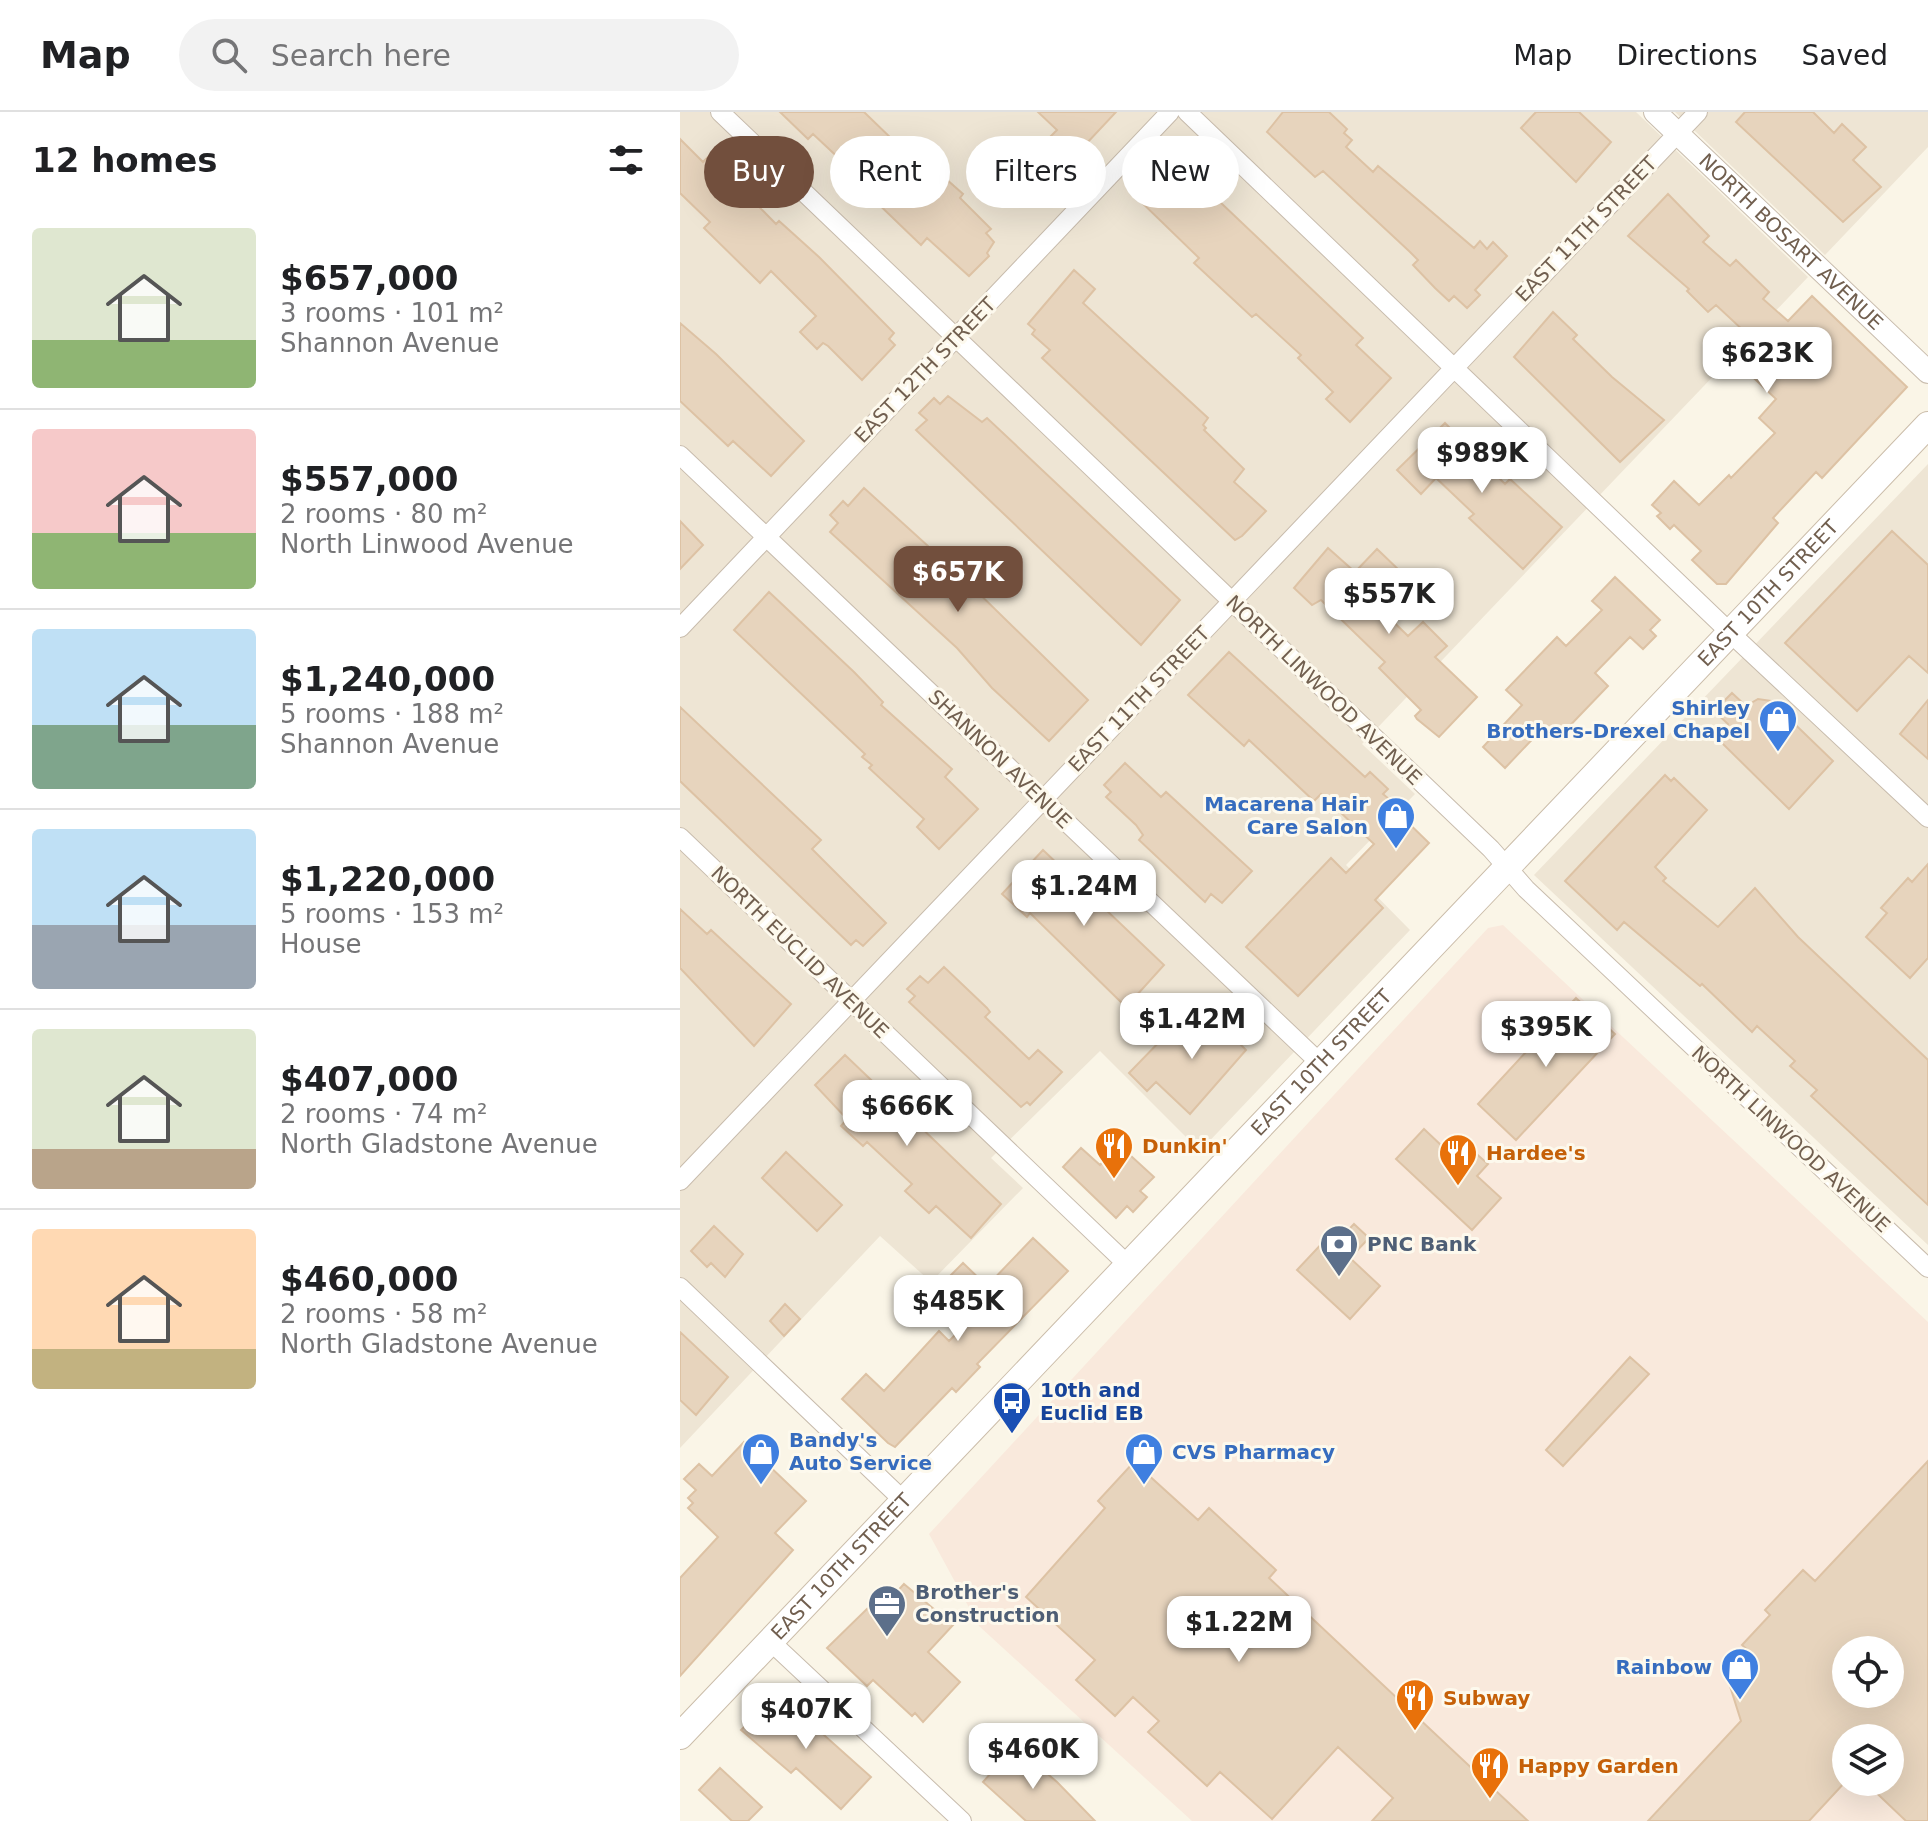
<!DOCTYPE html>
<html lang="en">
<head>
<meta charset="utf-8">
<style>
  :root { --surface:#fff; --page:#f2f2f2; --text:#202124; --muted:#757577; --line:#e0e0e0; --accent:#724f3d }
  body { margin:0; font-family:"DejaVu Sans",sans-serif; background:var(--page); color:var(--text); height:100vh; display:flex; flex-direction:column; font-size:30px; white-space:nowrap }
  * { box-sizing:border-box; margin:0 }
  p { font-size:26px; color:var(--muted) }
  .icon { flex:none; width:44px; height:44px; fill:none; stroke:currentColor; stroke-width:2; stroke-linecap:round; stroke-linejoin:round }
  .map { position:relative; flex:1; overflow:hidden }
  .details { display:flex; flex-direction:column; background:var(--surface); width:680px }
  .details>* { flex:none }
  .guide { position:absolute; left:24px; top:24px; width:760px; height:72px; display:flex; gap:16px }
  .buttons { position:absolute; left:1152px; top:1524px; display:grid; gap:16px }
  .buttons a { display:grid; place-items:center; width:72px; height:72px; border-radius:50%; background:var(--surface); box-shadow:0 8px 32px #0002; font-size:40px }
  .price { position:absolute; translate:-50% -68px; padding:0 18px; border-radius:16px; background:#fff; color:#222; font-size:26px; line-height:52px; filter:drop-shadow(0 2px 4px #0008) }
  .price::after { content:''; position:absolute; left:50%; top:48px; width:24px; height:18px; margin-left:-12px; background:inherit; clip-path:polygon(0 0,100% 0,50% 100%) }
  .price.active { background:var(--accent); color:#fff }
  ul { padding:0; list-style:none }
  li { display:flex; align-items:center; gap:24px; height:200px; padding:0 32px }
  li+li { border-top:2px solid var(--line) }
  li span { display:grid; place-items:center; flex:none; width:224px; height:160px; border-radius:8px; color:#555 }
  li>.icon { margin-inline-start:auto }
  span .icon { width:96px; height:96px; fill:#fffc; stroke-width:1 }
  li b { font-size:34px }
  h2 { display:flex; justify-content:space-between; align-items:center; height:96px; padding:0 32px; font-size:34px }
  .pill { padding:0 28px; border-radius:36px; background:var(--surface); box-shadow:0 8px 32px #0002; font-size:28px; line-height:72px }
  .pill.active { background:var(--accent); color:#fff }
  header { display:flex; align-items:center; gap:48px; box-sizing:border-box; height:112px; padding:0 40px; background:var(--surface); border-bottom:2px solid var(--line) }
  header strong { font-size:38px }
  nav { display:flex; gap:44px; margin-inline-start:auto; font-size:28px }
  .search { width:560px; height:72px; background:var(--page); display:flex; align-items:center; gap:20px; box-sizing:border-box; padding:0 28px; border-radius:44px; color:var(--muted); font-size:30px }
  main { display:flex; flex:1; min-height:0 }
  .map>svg:first-child { display:block }
  .residential { fill:#eee5d4 }
  .commercial { fill:#f9e9dc; fill-rule:evenodd }
  .building { fill:#e7d4bd; stroke:#ddc2a4; stroke-width:2; fill-rule:evenodd }
  .lines { fill:none; stroke-linecap:round; stroke-linejoin:round }
  .minor-casing { stroke:#c8bcad; stroke-width:20 }
  .tertiary-casing { stroke:#c8bcad; stroke-width:24 }
  .secondary-casing { stroke:#cbbdaa; stroke-width:28 }
  .minor { stroke:#fff; stroke-width:18 }
  .tertiary { stroke:#fff; stroke-width:22 }
  .secondary { stroke:#fff; stroke-width:26 }
  .labels { text-anchor:middle; dominant-baseline:central; stroke-width:6; stroke-linejoin:round; paint-order:stroke }
  .street-label { font-size:20px; fill:#715f4f; stroke:#fdf9ed }
  .shop-label { font-size:20px; font-weight:bold; fill:#366cbe; stroke:#fdf9ed; text-anchor:end }
  .food-label { font-size:20px; font-weight:bold; fill:#c56008; stroke:#fdf9ed; text-anchor:start }
  .service-label { font-size:20px; font-weight:bold; fill:#4e5e75; stroke:#fdf9ed; text-anchor:start }
  .transit-label { font-size:20px; font-weight:bold; fill:#164399; stroke:#fdf9ed; text-anchor:start }
</style>
</head>
<body>
<header>
<strong>Map</strong>
<div class="search"><svg class="icon" aria-label="search" viewBox="0 0 24 24"><circle cx="10" cy="10" r="6"/><path d="M15 15l6 6"/></svg>Search here</div>
<nav><a>Map</a><a>Directions</a><a>Saved</a></nav>
</header>
<main>
<section class="details">
<h2>12 homes<svg class="icon" aria-label="filters" viewBox="0 0 24 24"><path d="M4 7h16M4 17h16"/><circle cx="9" cy="7" r="2"/><circle cx="15" cy="17" r="2"/></svg></h2>
<ul>
<li><span style="background:linear-gradient(#dfe7d0 70%,#8fb573 0)"><svg class="icon" aria-label="home" viewBox="0 0 24 24"><path d="M3 11l9-7 9 7M6 9v11h12V9"/></svg></span><div><b>$657,000</b><p>3 rooms · 101 m²</p><p>Shannon Avenue</p></div></li>
<li><span style="background:linear-gradient(#f6c9c9 65%,#8fb573 0)"><svg class="icon" aria-label="home" viewBox="0 0 24 24"><path d="M3 11l9-7 9 7M6 9v11h12V9"/></svg></span><div><b>$557,000</b><p>2 rooms · 80 m²</p><p>North Linwood Avenue</p></div></li>
<li><span style="background:linear-gradient(#bfe0f5 60%,#7fa58c 0)"><svg class="icon" aria-label="home" viewBox="0 0 24 24"><path d="M3 11l9-7 9 7M6 9v11h12V9"/></svg></span><div><b>$1,240,000</b><p>5 rooms · 188 m²</p><p>Shannon Avenue</p></div></li>
<li><span style="background:linear-gradient(#bfe0f5 60%,#9aa5b1 0)"><svg class="icon" aria-label="home" viewBox="0 0 24 24"><path d="M3 11l9-7 9 7M6 9v11h12V9"/></svg></span><div><b>$1,220,000</b><p>5 rooms · 153 m²</p><p>House</p></div></li>
<li><span style="background:linear-gradient(#dfe7d0 75%,#b9a48a 0)"><svg class="icon" aria-label="home" viewBox="0 0 24 24"><path d="M3 11l9-7 9 7M6 9v11h12V9"/></svg></span><div><b>$407,000</b><p>2 rooms · 74 m²</p><p>North Gladstone Avenue</p></div></li>
<li><span style="background:linear-gradient(#ffd9b3 75%,#c2b280 0)"><svg class="icon" aria-label="home" viewBox="0 0 24 24"><path d="M3 11l9-7 9 7M6 9v11h12V9"/></svg></span><div><b>$460,000</b><p>2 rooms · 58 m²</p><p>North Gladstone Avenue</p></div></li>
</ul>
</section>
<div class="map">
<svg width="1248" height="1709" viewBox="0 0 1248 1709">
  <rect width="100%" height="100%" fill="#faf5e7"/>
  <path class="residential" d="M 0,0 L 956,0 L 1128,165 L 682,632 L 735,682 L 666,753 L 730,818 L 520,1039 L 420,939 L 311,1046 L 343,1076 L 251,1170 L 200,1124 L 0,1336 Z
    M 995,0 L 1248,0 L 1248,35 L 1145,143 Z
    M 1248,352 L 1248,1133 L 854,763 Z"/>
  <path class="commercial" d="M 823,813 L 1248,1210 L 1248,1709 L 512,1709 L 299,1514 L 249,1422 L 808,816 ZM 1166,1538 L 1210,1538 L 1210,1582 L 1166,1582 ZM 1166,1626 L 1210,1626 L 1210,1670 L 1166,1670 Z"/>
  <path class="building" d="M 100,0 L 184,0 L 215,30 L 210,35 L 256,78 L 266,67 L 283,82 L 280,86 L 311,117 L 306,121 L 314,130 L 307,141 L 309,144 L 289,164 L 247,126 L 241,133 L 161,56 L 165,52 L 133,22 L 128,27 Z
    M 358,0 L 436,0 L 391,48 L 368,27 L 377,18 Z
    M 603,0 L 649,0 L 667,17 L 664,21 L 672,28 L 666,35 L 693,60 L 698,54 L 794,136 L 800,129 L 807,137 L 813,130 L 827,144 L 795,178 L 800,183 L 787,196 L 774,184 L 769,189 L 755,176 L 733,153 L 738,148 L 729,139 L 643,59 L 635,65 L 587,20 Z
    M 856,0 L 899,0 L 931,30 L 896,70 L 841,16 Z
    M 1065,0 L 1133,0 L 1154,21 L 1162,12 L 1186,35 L 1173,48 L 1201,75 L 1163,110 L 1056,10 Z
    M 0,27 L 23,50 L 29,44 L 96,112 L 99,109 L 139,145 L 214,221 L 209,227 L 215,233 L 182,268 L 148,234 L 143,231 L 137,237 L 120,220 L 136,204 L 91,159 L 80,171 L 24,116 L 30,110 L 0,81 Z
    M 500,52 L 683,226 L 676,233 L 711,266 L 670,310 L 646,287 L 653,280 L 618,246 L 621,243 L 576,202 L 572,205 L 514,151 L 519,146 L 454,83 L 468,67 L 476,74 Z
    M 988,82 L 1029,124 L 1023,130 L 1050,154 L 1056,148 L 1089,180 L 1083,187 L 1108,209 L 1132,184 L 1227,275 L 1142,366 L 1136,360 L 1093,406 L 1098,411 L 1046,472 L 1037,472 L 1012,448 L 1021,439 L 994,413 L 990,417 L 977,404 L 981,401 L 972,393 L 994,369 L 1019,393 L 1049,363 L 1051,366 L 1095,321 L 1079,306 L 1096,287 L 1061,254 L 1080,234 L 1036,193 L 1028,200 L 1007,179 L 1009,177 L 948,124 Z
    M 394,158 L 415,177 L 403,191 L 528,306 L 523,313 L 526,316 L 524,318 L 564,357 L 554,370 L 586,399 L 562,424 L 555,428 L 362,246 L 370,238 L 352,222 L 355,218 L 348,212 Z
    M 873,200 L 897,223 L 893,227 L 932,265 L 984,308 L 940,350 L 834,245 Z
    M 0,211 L 36,242 L 124,329 L 91,364 L 53,329 L 48,334 L 0,289 Z
    M 268,284 L 302,310 L 307,306 L 500,488 L 461,533 L 236,318 L 247,308 L 239,301 L 254,286 L 260,292 Z
    M 765,311 L 825,372 L 830,367 L 882,415 L 843,457 L 789,406 L 794,402 L 756,366 L 741,382 L 717,358 Z
    M 184,376 L 281,464 L 408,588 L 369,629 L 312,576 L 277,536 L 150,420 L 158,411 L 150,403 L 163,389 L 168,394 Z
    M 0,409 L 23,433 L 0,457 Z
    M 1212,419 L 1248,453 L 1248,561 L 1229,544 L 1177,599 L 1105,531 Z
    M 648,436 L 675,460 L 697,437 L 721,460 L 693,490 L 728,524 L 743,510 L 767,534 L 755,545 L 797,585 L 759,625 L 737,607 L 735,604 L 741,598 L 699,556 L 705,550 L 641,488 L 632,493 L 614,476 Z
    M 935,465 L 980,508 L 970,518 L 976,524 L 963,537 L 950,525 L 915,561 L 928,574 L 877,627 L 864,615 L 825,656 L 803,635 L 842,593 L 826,578 L 877,525 L 886,534 L 922,498 L 912,489 Z
    M 89,480 L 174,560 L 203,590 L 201,593 L 272,657 L 265,665 L 298,697 L 259,737 L 237,715 L 244,707 L 189,656 L 192,653 L 182,645 L 185,642 L 54,518 Z
    M 549,540 L 685,665 L 690,660 L 708,677 L 703,682 L 717,694 L 714,697 L 749,731 L 695,788 L 703,796 L 618,884 L 566,835 L 651,746 L 666,761 L 694,732 L 641,682 L 634,689 L 569,628 L 564,634 L 508,583 Z
    M 1052,581 L 1066,594 L 1078,587 L 1091,589 L 1153,649 L 1109,697 L 1042,631 L 1048,612 L 1034,599 Z
    M 1248,588 L 1248,647 L 1220,622 Z
    M 0,595 L 141,728 L 132,737 L 206,811 L 183,834 L 176,828 L 171,833 L 0,669 Z
    M 445,651 L 481,685 L 486,680 L 572,759 L 542,791 L 531,782 L 525,790 L 459,728 L 463,723 L 456,713 L 426,685 L 431,680 L 424,673 Z
    M 985,663 L 991,669 L 994,666 L 1027,698 L 975,755 L 986,766 L 983,769 L 1038,815 L 1075,776 L 1118,825 L 1248,948 L 1248,1093 L 1131,984 L 1137,978 L 1110,954 L 1115,949 L 1077,914 L 1072,920 L 1022,872 L 1020,874 L 944,810 L 937,818 L 885,769 Z
    M 363,738 L 484,853 L 446,895 L 350,801 L 347,805 L 322,782 Z
    M 1248,752 L 1248,846 L 1230,866 L 1186,825 L 1207,801 L 1201,796 L 1228,766 L 1232,770 Z
    M 0,797 L 27,822 L 31,818 L 111,892 L 74,934 L 0,856 Z
    M 264,855 L 307,896 L 310,900 L 305,905 L 349,947 L 358,938 L 382,960 L 350,993 L 347,990 L 341,995 L 229,890 L 235,884 L 227,877 L 240,864 L 248,871 Z
    M 896,886 L 935,922 L 836,1028 L 798,992 Z
    M 531,897 L 567,927 L 561,933 L 566,938 L 510,1002 L 476,970 L 467,979 L 449,961 L 488,921 L 499,932 Z
    M 165,943 L 321,1092 L 291,1126 L 256,1094 L 249,1101 L 225,1079 L 232,1072 L 187,1030 L 183,1034 L 161,1014 L 167,1007 L 135,973 Z
    M 744,1017 L 781,1052 L 793,1039 L 808,1052 L 797,1064 L 821,1086 L 792,1118 L 716,1047 Z
    M 439,1033 L 474,1065 L 460,1079 L 467,1085 L 453,1100 L 447,1094 L 436,1106 L 383,1055 L 401,1036 L 420,1053 Z
    M 106,1040 L 162,1093 L 137,1119 L 82,1066 Z
    M 674,1112 L 689,1126 L 670,1146 L 700,1174 L 670,1207 L 617,1158 L 648,1125 L 655,1132 Z
    M 34,1114 L 63,1142 L 45,1165 L 31,1151 L 27,1155 L 11,1139 Z
    M 353,1126 L 388,1159 L 297,1252 L 300,1255 L 276,1280 L 272,1276 L 215,1335 L 208,1331 L 162,1287 L 186,1262 L 204,1279 L 259,1219 L 269,1229 L 296,1202 L 263,1171 L 283,1151 L 307,1174 Z
    M 105,1192 L 120,1207 L 104,1224 L 90,1209 Z
    M 0,1220 L 48,1265 L 16,1303 L 0,1288 Z
    M 950,1245 L 969,1262 L 883,1354 L 866,1338 Z
    M 64,1330 L 126,1389 L 95,1421 L 113,1438 L 0,1564 L 0,1466 L 38,1425 L 8,1396 L 13,1391 L 8,1386 L 16,1378 L 4,1367 L 19,1352 L 32,1364 Z
    M 1248,1349 L 1248,1709 L 1226,1709 L 1185,1670 L 1210,1670 L 1210,1626 L 1166,1626 L 1166,1669 L 1129,1709 L 968,1709 L 1061,1609 L 1049,1571 L 1064,1555 L 1058,1550 L 1069,1539 L 1062,1533 L 1090,1503 L 1085,1498 L 1123,1458 L 1135,1469 ZM 1166,1538 L 1210,1538 L 1210,1582 L 1166,1582 Z
    M 454,1350 L 518,1408 L 529,1396 L 596,1458 L 589,1466 L 848,1709 L 692,1709 L 713,1686 L 658,1635 L 592,1707 L 540,1660 L 527,1674 L 468,1620 L 479,1609 L 453,1585 L 435,1604 L 396,1568 L 415,1548 L 346,1485 L 425,1396 L 418,1389 Z
    M 224,1472 L 273,1513 L 248,1540 L 280,1570 L 243,1610 L 235,1601 L 232,1604 L 193,1568 L 187,1574 L 147,1536 L 193,1491 L 201,1497 Z
    M 98,1582 L 191,1665 L 161,1697 L 116,1656 L 111,1661 L 61,1618 Z
    M 335,1634 L 377,1670 L 415,1709 L 346,1709 L 303,1670 Z
    M 40,1656 L 82,1695 L 68,1709 L 52,1709 L 19,1678 Z"/>
  <g class="lines">
    <defs>
      <path id="minor" d="M 40,0 L 811,737 L 846,777 L 1248,1156
        M 507,0 L 1061,531 L 1248,706
        M 0,343 L 640,951
        M 0,516 L 490,0
        M 0,725 L 448,1153
        M 0,1069 L 1018,0
        M 0,1175 L 224,1389
        M 90,1529 L 282,1709"/>
      <g id="tertiary">
        <path id="s1" d="M 975,0 L 1248,260"/>
      </g>
      <g id="secondary">
        <path id="s2" d="M 0,1624 L 1248,313"/>
      </g>
    </defs>
    <use href="#minor" class="minor-casing"/>
    <use href="#tertiary" class="tertiary-casing"/>
    <use href="#secondary" class="secondary-casing"/>
    <use href="#minor" class="minor"/>
    <use href="#tertiary" class="tertiary"/>
    <use href="#secondary" class="secondary"/>
  </g>
  <defs>
    <symbol id="shop-pin" viewBox="-11 -11 22 30"><path d="M0 17L-7.5 6A9.5 9.5 0 1 1 7.5 6Z" fill="#3f7fe0" stroke="#fdf9ed"/><path d="M-5-2.5h2.3a2.7 3.5 0 0 1 5.4 0H5L5.5 6h-11ZM-1.5-2.5h3a1.5 2.3 0 0 0-3 0Z" fill="#fff"/></symbol>
    <symbol id="restaurant-pin" viewBox="-11 -11 22 30"><path d="M0 17L-7.5 6A9.5 9.5 0 1 1 7.5 6Z" fill="#e8710a" stroke="#fdf9ed"/><path d="M-5-6h1v4h1v-4h1v4h1v-4h1v5L-1.5 .5V6h-2V.5L-5-1ZM5-6V6H3V1.5H1.5Q1.5-4 5-6Z" fill="#fff"/></symbol>
    <symbol id="bank-pin" viewBox="-11 -11 22 30"><path d="M0 17L-7.5 6A9.5 9.5 0 1 1 7.5 6Z" fill="#5c6f8a" stroke="#fdf9ed"/><path d="M-6-4H6V4H-6ZM0-2.3a2.3 2.3 0 1 0 0 4.6a2.3 2.3 0 1 0 0-4.6Z" fill="#fff"/></symbol>
    <symbol id="bus-pin" viewBox="-11 -11 22 30"><path d="M0 17L-7.5 6A9.5 9.5 0 1 1 7.5 6Z" fill="#1a4fb4" stroke="#fdf9ed"/><path d="M-5-6H5V4H4V6H2V4H-2V6H-4V4H-5ZM-3.5-4V0h7V-4ZM-3.5 1.2v1.5H-2V1.2ZM2 1.2v1.5H3.5V1.2Z" fill="#fff"/></symbol>
    <symbol id="office-pin" viewBox="-11 -11 22 30"><path d="M0 17L-7.5 6A9.5 9.5 0 1 1 7.5 6Z" fill="#5c6f8a" stroke="#fdf9ed"/><path d="M-6-3h4V-5.5h4V-3h4V5H-6ZM-1-4.5V-3h2v-1.5ZM-6 0V1H6V0Z" fill="#fff"/></symbol>
  </defs>
  <g fill-rule="evenodd">
    <use href="#shop-pin" x="1076" y="585" width="44" height="60"/>
    <use href="#shop-pin" x="694" y="682" width="44" height="60"/>
    <use href="#restaurant-pin" x="412" y="1012" width="44" height="60"/>
    <use href="#restaurant-pin" x="756" y="1019" width="44" height="60"/>
    <use href="#bank-pin" x="637" y="1110" width="44" height="60"/>
    <use href="#bus-pin" x="310" y="1267" width="44" height="60"/>
    <use href="#shop-pin" x="59" y="1318" width="44" height="60"/>
    <use href="#shop-pin" x="442" y="1318" width="44" height="60"/>
    <use href="#office-pin" x="185" y="1470" width="44" height="60"/>
    <use href="#shop-pin" x="1038" y="1533" width="44" height="60"/>
    <use href="#restaurant-pin" x="713" y="1564" width="44" height="60"/>
    <use href="#restaurant-pin" x="788" y="1632" width="44" height="60"/>
  </g>
  <g class="labels">
    <g class="street-label">
      <text transform="translate(906 117) rotate(-46)">EAST 11TH STREET</text>
      <text stroke="none"><textPath href="#s1" startOffset="188">NORTH BOSART AVENUE</textPath></text>
      <text transform="translate(245 258) rotate(-46)">EAST 12TH STREET</text>
      <text stroke="none"><textPath href="#s2" startOffset="1578">EAST 10TH STREET</textPath></text>
      <text transform="translate(644 578) rotate(44)">NORTH LINWOOD AVENUE</text>
      <text transform="translate(459 587) rotate(-46)">EAST 11TH STREET</text>
      <text transform="translate(320 647) rotate(44)">SHANNON AVENUE</text>
      <text transform="translate(120 840) rotate(44)">NORTH EUCLID AVENUE</text>
      <text stroke="none"><textPath href="#s2" startOffset="930">EAST 10TH STREET</textPath></text>
      <text transform="translate(1111 1027) rotate(43)">NORTH LINWOOD AVENUE</text>
      <text stroke="none"><textPath href="#s2" startOffset="234">EAST 10TH STREET</textPath></text>
    </g>
    <g class="shop-label">
      <text x="1070" y="596">Shirley<tspan x="1070" dy="23">Brothers-Drexel Chapel</tspan></text>
      <text x="688" y="692">Macarena Hair<tspan x="688" dy="23">Care Salon</tspan></text>
      <text x="109" y="1328" text-anchor="start">Bandy's<tspan x="109" dy="23">Auto Service</tspan></text>
      <text x="492" y="1340" text-anchor="start">CVS Pharmacy</text>
      <text x="1032" y="1555">Rainbow</text>
    </g>
    <g class="food-label">
      <text x="462" y="1034">Dunkin'</text>
      <text x="806" y="1041">Hardee's</text>
      <text x="763" y="1586">Subway</text>
      <text x="838" y="1654">Happy Garden</text>
    </g>
    <g class="service-label">
      <text x="687" y="1132">PNC Bank</text>
      <text x="235" y="1480">Brother's<tspan x="235" dy="23">Construction</tspan></text>
    </g>
    <g class="transit-label">
      <text x="360" y="1278">10th and<tspan x="360" dy="23">Euclid EB</tspan></text>
    </g>
  </g>
</svg>
<div class="buttons">
<a><svg class="icon" aria-label="locate" viewBox="0 0 24 24"><circle cx="12" cy="12" r="6"/><path d="M12 2v4M12 18v4M2 12h4M18 12h4"/></svg></a>
<a><svg class="icon" aria-label="layers" viewBox="0 0 24 24"><path d="M12 4l9 5-9 5-9-5zM3 14l9 5 9-5"/></svg></a>
</div>
<b class="price" style="left:1087px;top:283px">$623K</b>
<b class="price" style="left:802px;top:383px">$989K</b>
<b class="price active" style="left:278px;top:502px">$657K</b>
<b class="price" style="left:709px;top:524px">$557K</b>
<b class="price" style="left:404px;top:816px">$1.24M</b>
<b class="price" style="left:512px;top:949px">$1.42M</b>
<b class="price" style="left:866px;top:957px">$395K</b>
<b class="price" style="left:227px;top:1036px">$666K</b>
<b class="price" style="left:278px;top:1231px">$485K</b>
<b class="price" style="left:559px;top:1552px">$1.22M</b>
<b class="price" style="left:126px;top:1639px">$407K</b>
<b class="price" style="left:353px;top:1679px">$460K</b>
<div class="guide">
<a class="pill active">Buy</a>
<a class="pill">Rent</a>
<a class="pill">Filters</a>
<a class="pill">New</a>
</div>
</div>
</main>
</body>
</html>
